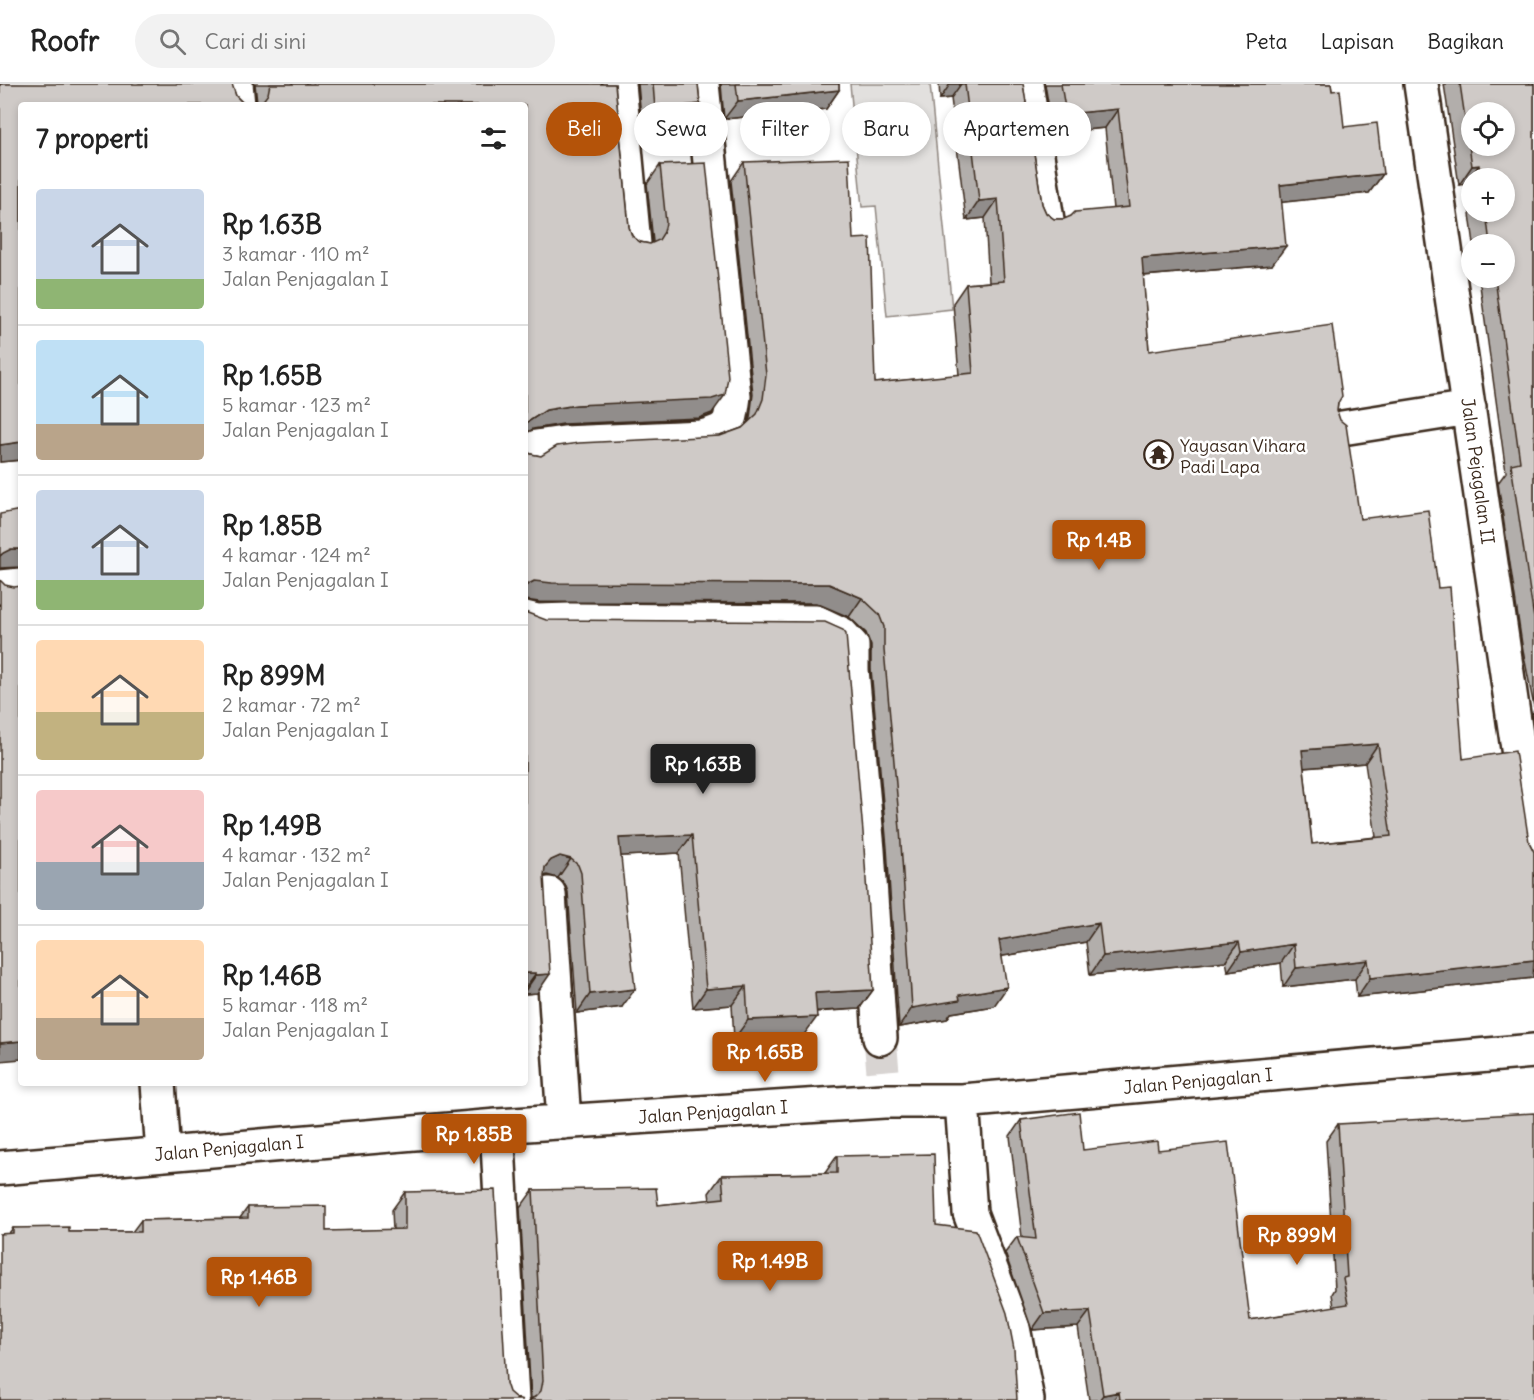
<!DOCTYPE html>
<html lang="id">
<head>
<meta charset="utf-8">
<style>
  :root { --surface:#fff; --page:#f2f2f2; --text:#222; --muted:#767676; --line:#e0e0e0; --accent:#b45309 }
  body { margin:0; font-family:Delius,sans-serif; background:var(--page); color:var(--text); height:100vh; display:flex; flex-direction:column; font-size:22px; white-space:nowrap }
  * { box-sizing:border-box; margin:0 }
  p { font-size:20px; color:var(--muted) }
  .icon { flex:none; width:33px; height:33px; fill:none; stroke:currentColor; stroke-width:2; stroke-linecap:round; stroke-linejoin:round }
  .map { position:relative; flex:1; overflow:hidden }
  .panel { position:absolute; left:18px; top:18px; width:510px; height:984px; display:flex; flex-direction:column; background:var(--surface); border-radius:6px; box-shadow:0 3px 9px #0003 }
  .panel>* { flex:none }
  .hud { position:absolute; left:546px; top:18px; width:570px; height:54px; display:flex; gap:12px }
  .fabs { position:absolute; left:1461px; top:18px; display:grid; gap:12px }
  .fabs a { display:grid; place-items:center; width:54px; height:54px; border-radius:50%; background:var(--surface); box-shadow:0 3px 9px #0003; font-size:30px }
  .price { position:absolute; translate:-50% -51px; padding:0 14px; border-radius:6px; background:var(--accent); color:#fff; font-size:20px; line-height:39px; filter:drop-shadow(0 2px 3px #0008) }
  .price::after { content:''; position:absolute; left:50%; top:36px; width:18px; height:14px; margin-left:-9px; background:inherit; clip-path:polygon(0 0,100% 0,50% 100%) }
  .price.on { background:#222; color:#fff }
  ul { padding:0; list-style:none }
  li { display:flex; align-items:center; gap:18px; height:150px; padding:0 18px }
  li+li { border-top:2px solid var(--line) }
  li span { display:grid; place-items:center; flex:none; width:168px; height:120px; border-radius:6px; color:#555 }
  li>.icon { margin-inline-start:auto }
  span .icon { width:72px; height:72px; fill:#fffc; stroke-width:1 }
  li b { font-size:26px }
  h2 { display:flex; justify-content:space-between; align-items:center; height:72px; padding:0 18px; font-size:26px }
  .tag { padding:0 21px; border-radius:27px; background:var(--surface); box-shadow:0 3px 9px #0003; font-size:21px; line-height:54px }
  .tag.on { background:var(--accent); color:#fff }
  header { display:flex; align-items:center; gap:36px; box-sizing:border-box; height:84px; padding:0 30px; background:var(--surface); border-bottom:2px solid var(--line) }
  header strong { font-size:28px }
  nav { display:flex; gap:33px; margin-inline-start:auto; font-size:21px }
  .search { width:420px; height:54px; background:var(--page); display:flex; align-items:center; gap:15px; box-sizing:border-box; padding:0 21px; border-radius:33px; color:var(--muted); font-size:22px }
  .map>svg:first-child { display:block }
  .green { fill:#e2e0de; stroke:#8e857e; stroke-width:1.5 }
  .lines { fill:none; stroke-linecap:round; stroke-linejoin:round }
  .minor-tunnel { stroke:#d8d4d2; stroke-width:33; stroke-dasharray:33 16; stroke-linecap:butt }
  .minor-casing { stroke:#3b2a1e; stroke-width:38 }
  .minor { stroke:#fff; stroke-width:33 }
  .wall { fill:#b2aeab; stroke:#3b2a1e; stroke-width:1.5; fill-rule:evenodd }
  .shaded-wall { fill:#918d8b; stroke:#3b2a1e; stroke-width:1.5 }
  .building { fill:#cfcac7; stroke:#3b2a1e; stroke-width:1.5; fill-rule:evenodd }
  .labels { text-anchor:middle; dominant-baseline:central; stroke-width:5; stroke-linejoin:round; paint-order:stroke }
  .poi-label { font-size:18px; fill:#3b2a1e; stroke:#fff; text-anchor:start }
  .street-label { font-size:18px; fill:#3b2a1e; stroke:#fff }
</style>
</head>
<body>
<header>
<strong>Roofr</strong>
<div class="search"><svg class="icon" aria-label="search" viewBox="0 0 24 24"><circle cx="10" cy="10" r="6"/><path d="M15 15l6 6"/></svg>Cari di sini</div>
<nav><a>Peta</a><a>Lapisan</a><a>Bagikan</a></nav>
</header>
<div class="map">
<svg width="1534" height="1316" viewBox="0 0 1534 1316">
  <rect width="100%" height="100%" fill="#fff"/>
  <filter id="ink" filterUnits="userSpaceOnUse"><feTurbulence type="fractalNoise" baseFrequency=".0167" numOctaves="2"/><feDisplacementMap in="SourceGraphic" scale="12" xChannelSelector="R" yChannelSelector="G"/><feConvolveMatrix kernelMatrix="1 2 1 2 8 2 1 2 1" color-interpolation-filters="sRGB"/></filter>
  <g filter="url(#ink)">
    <path class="green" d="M 850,0 L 930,0 L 952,225 L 887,232 L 876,122 L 862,123 Z"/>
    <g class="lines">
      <path class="minor-tunnel" d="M 880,954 L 883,988"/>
      <defs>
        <path id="minor" d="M 236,0 L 238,21
          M 619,0 L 634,160
          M 1026,0 L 1047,136
          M 1421,0 L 1534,774
          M 1342,344 L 1469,324
          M 525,372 L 536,363 L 564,359 L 702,353 C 731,345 730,341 734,312 L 702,0
          M 0,503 L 21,501
          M 525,534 L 537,537 L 570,536 L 816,538 L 841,550 L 852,562 L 852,586 L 868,766 L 880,954
          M 549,810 L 564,1038
          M 158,999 L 163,1070
          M 962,1017 L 970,1129 L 1013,1244 L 1027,1316
          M 497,1042 L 512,1316
          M 0,1084 L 497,1042 L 884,1017 L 962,1017 L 1534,967"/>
      </defs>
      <use href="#minor" class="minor-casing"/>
      <use href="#minor" class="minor"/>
    </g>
    <path class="wall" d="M 0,0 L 233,4 L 236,12 L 243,19 L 252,21 L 257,19 L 255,0 L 615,0 L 629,143 L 632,152 L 640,158 L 650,160 L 653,158 L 647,100 L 660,81 L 712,329 L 699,334 L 563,340 L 533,345 L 525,21 L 21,21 L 21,376 L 0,378 Z
      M 638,0 L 698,0 L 700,20 L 687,39 L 642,44 Z
      M 721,0 L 839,0 L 839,6 L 826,25 L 724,35 Z
      M 939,0 L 1023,0 L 1042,120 L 1046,129 L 1054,135 L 1064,135 L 1113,125 L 1105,44 L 1053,49 L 1045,0 L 1331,0 L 1332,7 L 1344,43 L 1383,90 L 1369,109 L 1281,118 L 1272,181 L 1143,192 L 1149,267 L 1338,319 L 1337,327 L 1360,435 L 1438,504 L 1463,675 L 1529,758 L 1534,768 L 1533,894 L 1357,913 L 1355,895 L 1283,903 L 1281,879 L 1228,887 L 1226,877 L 1090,891 L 1086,858 L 1002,872 L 994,922 L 951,929 L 947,935 L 899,943 L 887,764 L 871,585 L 871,562 L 866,549 L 849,533 L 816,519 L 539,518 L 525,516 L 525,366 L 531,370 L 541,372 L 720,352 L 742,344 L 748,339 L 750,334 L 753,310 L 731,97 L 744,78 L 853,155 L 875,299 L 959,291 L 953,219 L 966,200 L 989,198 L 985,134 L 966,136 L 951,14 L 940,15 ZM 1365,679 L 1376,753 L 1312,760 L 1304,684 Z
      M 1444,0 L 1534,0 L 1534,623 L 1523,567 L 1498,399 L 1506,388 L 1479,194 L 1504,194 L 1504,160 L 1474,160 L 1466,100 L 1459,101 ZM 1472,94 L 1504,94 L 1504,128 L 1472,128 Z
      M 525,528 L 873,906 L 859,925 L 816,928 L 803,952 L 734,955 L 732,921 L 693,924 L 679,769 L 621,772 L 622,923 L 577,929 L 568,808 L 565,800 L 558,794 L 547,791 L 544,793 L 537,909 L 525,910 Z
      M 1534,627 L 1534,644 L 1532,630 Z
      M 1021,1036 L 1083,1066 L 1158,1066 L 1250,1236 L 1334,1223 L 1332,1210 L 1335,1205 L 1326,1057 L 1338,1040 L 1534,1316 L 1089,1316 L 1078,1243 L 1032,1246 L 1005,1169 L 1017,1153 L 1022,1153 L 1010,1052 Z
      M 837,1072 L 936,1141 L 531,1315 L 520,1124 L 533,1106 L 658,1121 L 710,1116 L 709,1109 L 722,1091 L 825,1089 Z
      M 405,1108 L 506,1299 L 0,1316 L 9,1149 L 13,1144 L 69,1148 L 132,1148 L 141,1136 L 240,1134 L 248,1123 L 326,1147 L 393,1146 L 392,1126 Z"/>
    <path class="shaded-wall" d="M 950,0 L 961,0 L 951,14 L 940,15 Z
      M 839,6 L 826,25 L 724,35 L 738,17 Z
      M 700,20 L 687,39 L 642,44 L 655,25 Z
      M 1118,25 L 1105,44 L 1053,49 L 1066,30 Z
      M 1479,81 L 1466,100 L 1459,101 L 1472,82 Z
      M 1383,90 L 1369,109 L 1266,120 L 1280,101 Z
      M 998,115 L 985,134 L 966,136 L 979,117 Z
      M 1286,162 L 1272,181 L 1129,193 L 1142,174 Z
      M 725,311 L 712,329 L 699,334 L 563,340 L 533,345 L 525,350 L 525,341 L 526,339 L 546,326 L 576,321 Z
      M 21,358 L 21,376 L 0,378 L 0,361 Z
      M 11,465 L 21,465 L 21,483 L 0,484 L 0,472 L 3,469 Z
      M 534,497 L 829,500 L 862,514 L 849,533 L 816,519 L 539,518 L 525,516 L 525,502 Z
      M 1378,660 L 1365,679 L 1289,685 L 1302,666 Z
      M 692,751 L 679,769 L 606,773 L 619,754 Z
      M 560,772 L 571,775 L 558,794 L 547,791 L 538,795 L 545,783 L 551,776 Z
      M 1099,839 L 1086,858 L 986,875 L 999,856 Z
      M 1239,858 L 1226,877 L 1090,891 L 1103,872 Z
      M 1294,860 L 1281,879 L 1228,887 L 1241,868 Z
      M 1368,876 L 1355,895 L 1283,903 L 1296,884 Z
      M 1534,876 L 1533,894 L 1357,913 L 1370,894 Z
      M 525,889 L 536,889 L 525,904 Z
      M 550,890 L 537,909 L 525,910 L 525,907 L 536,891 Z
      M 746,902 L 732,921 L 693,924 L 706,905 Z
      M 1007,903 L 994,922 L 951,929 L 947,935 L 899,943 L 912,924 L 959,911 Z
      M 635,905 L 622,923 L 577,929 L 590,910 Z
      M 873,906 L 859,925 L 802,928 L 815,909 Z
      M 817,933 L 803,952 L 734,955 L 748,936 Z
      M 21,957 L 21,975 L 0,977 L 0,959 Z
      M 1090,1227 L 1078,1243 L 1032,1246 L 1044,1229 Z
      M 1119,1308 L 1113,1316 L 1099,1316 L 1103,1311 Z"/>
    <path class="building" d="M 0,0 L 232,0 L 236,12 L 243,19 L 252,21 L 262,18 L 268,10 L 270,0 L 615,0 L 629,143 L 632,152 L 640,158 L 650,160 L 659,156 L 664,148 L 666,139 L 660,81 L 706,79 L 728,293 L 725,311 L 712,315 L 576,321 L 546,326 L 526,339 L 525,341 L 525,21 L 21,21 L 21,358 L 0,361 Z
      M 653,0 L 698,0 L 700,20 L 655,25 Z
      M 736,0 L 839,0 L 839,6 L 738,17 Z
      M 965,0 L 1023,0 L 1042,120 L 1046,129 L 1054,135 L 1064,135 L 1071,132 L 1075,128 L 1129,123 L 1118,25 L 1066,30 L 1061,0 L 1331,0 L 1332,7 L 1340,6 L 1344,43 L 1377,39 L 1383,90 L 1280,101 L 1286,162 L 1142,174 L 1149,267 L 1332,241 L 1342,312 L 1338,319 L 1337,327 L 1340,336 L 1346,341 L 1360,435 L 1428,426 L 1438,504 L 1450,503 L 1463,675 L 1515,667 L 1529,758 L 1534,768 L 1534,876 L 1370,894 L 1368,876 L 1296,884 L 1294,860 L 1241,868 L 1239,858 L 1103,872 L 1099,839 L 999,856 L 1007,903 L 959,911 L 960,916 L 912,924 L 900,745 L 884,566 L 884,543 L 879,530 L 862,514 L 829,500 L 552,499 L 534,497 L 525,502 L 525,366 L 531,370 L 541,372 L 557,362 L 579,359 L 720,352 L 742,344 L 757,330 L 763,315 L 766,291 L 744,78 L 849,74 L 853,155 L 870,154 L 875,299 L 973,289 L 966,200 L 1004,197 L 998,115 L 979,117 ZM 1378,660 L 1391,752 L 1312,760 L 1302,666 Z
      M 1460,0 L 1534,0 L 1534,535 L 1511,380 L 1520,378 L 1495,194 L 1504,194 L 1504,160 L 1490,160 L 1486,128 L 1504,128 L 1504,94 L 1481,94 L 1479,81 L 1472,82 ZM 1472,28 L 1504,28 L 1504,62 L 1472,62 Z
      M 21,426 L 21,465 L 11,465 L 3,469 L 0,472 L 0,430 Z
      M 0,496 L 5,501 L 14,503 L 21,502 L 21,957 L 0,959 Z
      M 525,528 L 546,536 L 825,538 L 843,546 L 846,550 L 863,748 L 873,906 L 815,909 L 817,933 L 748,936 L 746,902 L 706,905 L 692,751 L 619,754 L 635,905 L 590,910 L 581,789 L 578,781 L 571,775 L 560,772 L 551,776 L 545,783 L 544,792 L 550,890 L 536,891 L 536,889 L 525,889 Z
      M 1079,1028 L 1083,1066 L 1157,1057 L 1158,1066 L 1228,1058 L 1250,1236 L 1348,1220 L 1343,1194 L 1347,1193 L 1338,1040 L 1534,1029 L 1534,1316 L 1120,1316 L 1119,1308 L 1103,1311 L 1090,1227 L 1044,1229 L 1017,1153 L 1036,1155 L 1021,1036 Z
      M 934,1070 L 936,1141 L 976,1146 L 1007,1229 L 1014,1265 L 1017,1316 L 528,1316 L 535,1313 L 541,1307 L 543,1297 L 533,1106 L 656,1104 L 658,1121 L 724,1114 L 722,1091 L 837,1089 L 837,1072 Z
      M 495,1106 L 506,1299 L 509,1308 L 516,1314 L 523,1316 L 0,1316 L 0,1150 L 13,1149 L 13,1144 L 69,1143 L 69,1148 L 141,1148 L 141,1136 L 248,1134 L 248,1123 L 326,1122 L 326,1147 L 405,1145 L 405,1108 Z"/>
  </g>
  <defs>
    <symbol id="temple-ring" viewBox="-11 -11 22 22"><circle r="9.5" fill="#fff" stroke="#3b2a1e" stroke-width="1.5"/><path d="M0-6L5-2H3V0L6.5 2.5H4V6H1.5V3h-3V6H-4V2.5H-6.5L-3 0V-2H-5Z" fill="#3b2a1e"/></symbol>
  </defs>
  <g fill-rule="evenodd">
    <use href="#temple-ring" x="1142" y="354" width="33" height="33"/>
  </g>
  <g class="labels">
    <g class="poi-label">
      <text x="1180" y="361">Yayasan Vihara<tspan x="1180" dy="21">Padi Lapa</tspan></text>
    </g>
    <g class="street-label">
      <text transform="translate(1478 387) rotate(82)">Jalan Pejagalan II</text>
      <text transform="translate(1198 997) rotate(-5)">Jalan Penjagalan I</text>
      <text transform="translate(713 1028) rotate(-4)">Jalan Penjagalan I</text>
      <text transform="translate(229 1064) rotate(-5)">Jalan Penjagalan I</text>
    </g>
  </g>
</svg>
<div class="fabs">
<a><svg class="icon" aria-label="locate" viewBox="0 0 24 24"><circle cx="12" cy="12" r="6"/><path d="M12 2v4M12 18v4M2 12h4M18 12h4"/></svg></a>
<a>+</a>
<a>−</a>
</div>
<b class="price" style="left:1099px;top:487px">Rp 1.4B</b>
<b class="price on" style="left:703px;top:711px">Rp 1.63B</b>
<b class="price" style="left:765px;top:999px">Rp 1.65B</b>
<b class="price" style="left:474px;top:1081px">Rp 1.85B</b>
<b class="price" style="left:1297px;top:1182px">Rp 899M</b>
<b class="price" style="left:770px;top:1208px">Rp 1.49B</b>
<b class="price" style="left:259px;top:1224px">Rp 1.46B</b>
<div class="hud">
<a class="tag on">Beli</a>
<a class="tag">Sewa</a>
<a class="tag">Filter</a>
<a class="tag">Baru</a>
<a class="tag">Apartemen</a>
</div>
<section class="panel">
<h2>7 properti<svg class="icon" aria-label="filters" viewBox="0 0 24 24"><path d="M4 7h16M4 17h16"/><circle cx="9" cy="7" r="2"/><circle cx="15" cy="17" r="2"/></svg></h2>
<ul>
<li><span style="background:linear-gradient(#c9d6e8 75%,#8fb573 0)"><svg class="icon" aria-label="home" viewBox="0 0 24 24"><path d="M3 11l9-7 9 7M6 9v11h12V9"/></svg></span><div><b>Rp 1.63B</b><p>3 kamar · 110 m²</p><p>Jalan Penjagalan I</p></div></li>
<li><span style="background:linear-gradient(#bfe0f5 70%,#b9a48a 0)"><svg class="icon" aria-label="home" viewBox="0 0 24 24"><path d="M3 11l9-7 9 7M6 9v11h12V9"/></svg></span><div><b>Rp 1.65B</b><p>5 kamar · 123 m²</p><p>Jalan Penjagalan I</p></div></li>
<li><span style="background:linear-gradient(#c9d6e8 75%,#8fb573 0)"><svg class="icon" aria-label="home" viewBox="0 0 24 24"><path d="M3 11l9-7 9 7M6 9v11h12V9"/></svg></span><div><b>Rp 1.85B</b><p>4 kamar · 124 m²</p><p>Jalan Penjagalan I</p></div></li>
<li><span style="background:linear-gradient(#ffd9b3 60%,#c2b280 0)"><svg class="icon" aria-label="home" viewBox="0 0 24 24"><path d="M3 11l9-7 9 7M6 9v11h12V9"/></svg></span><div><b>Rp 899M</b><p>2 kamar · 72 m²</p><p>Jalan Penjagalan I</p></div></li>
<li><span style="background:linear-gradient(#f6c9c9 60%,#9aa5b1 0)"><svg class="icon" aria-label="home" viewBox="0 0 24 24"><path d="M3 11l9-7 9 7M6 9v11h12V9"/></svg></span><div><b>Rp 1.49B</b><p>4 kamar · 132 m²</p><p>Jalan Penjagalan I</p></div></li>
<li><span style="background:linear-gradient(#ffd9b3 65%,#b9a48a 0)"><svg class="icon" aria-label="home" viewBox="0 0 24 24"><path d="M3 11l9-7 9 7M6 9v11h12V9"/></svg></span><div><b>Rp 1.46B</b><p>5 kamar · 118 m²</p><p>Jalan Penjagalan I</p></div></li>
</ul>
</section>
</div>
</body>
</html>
